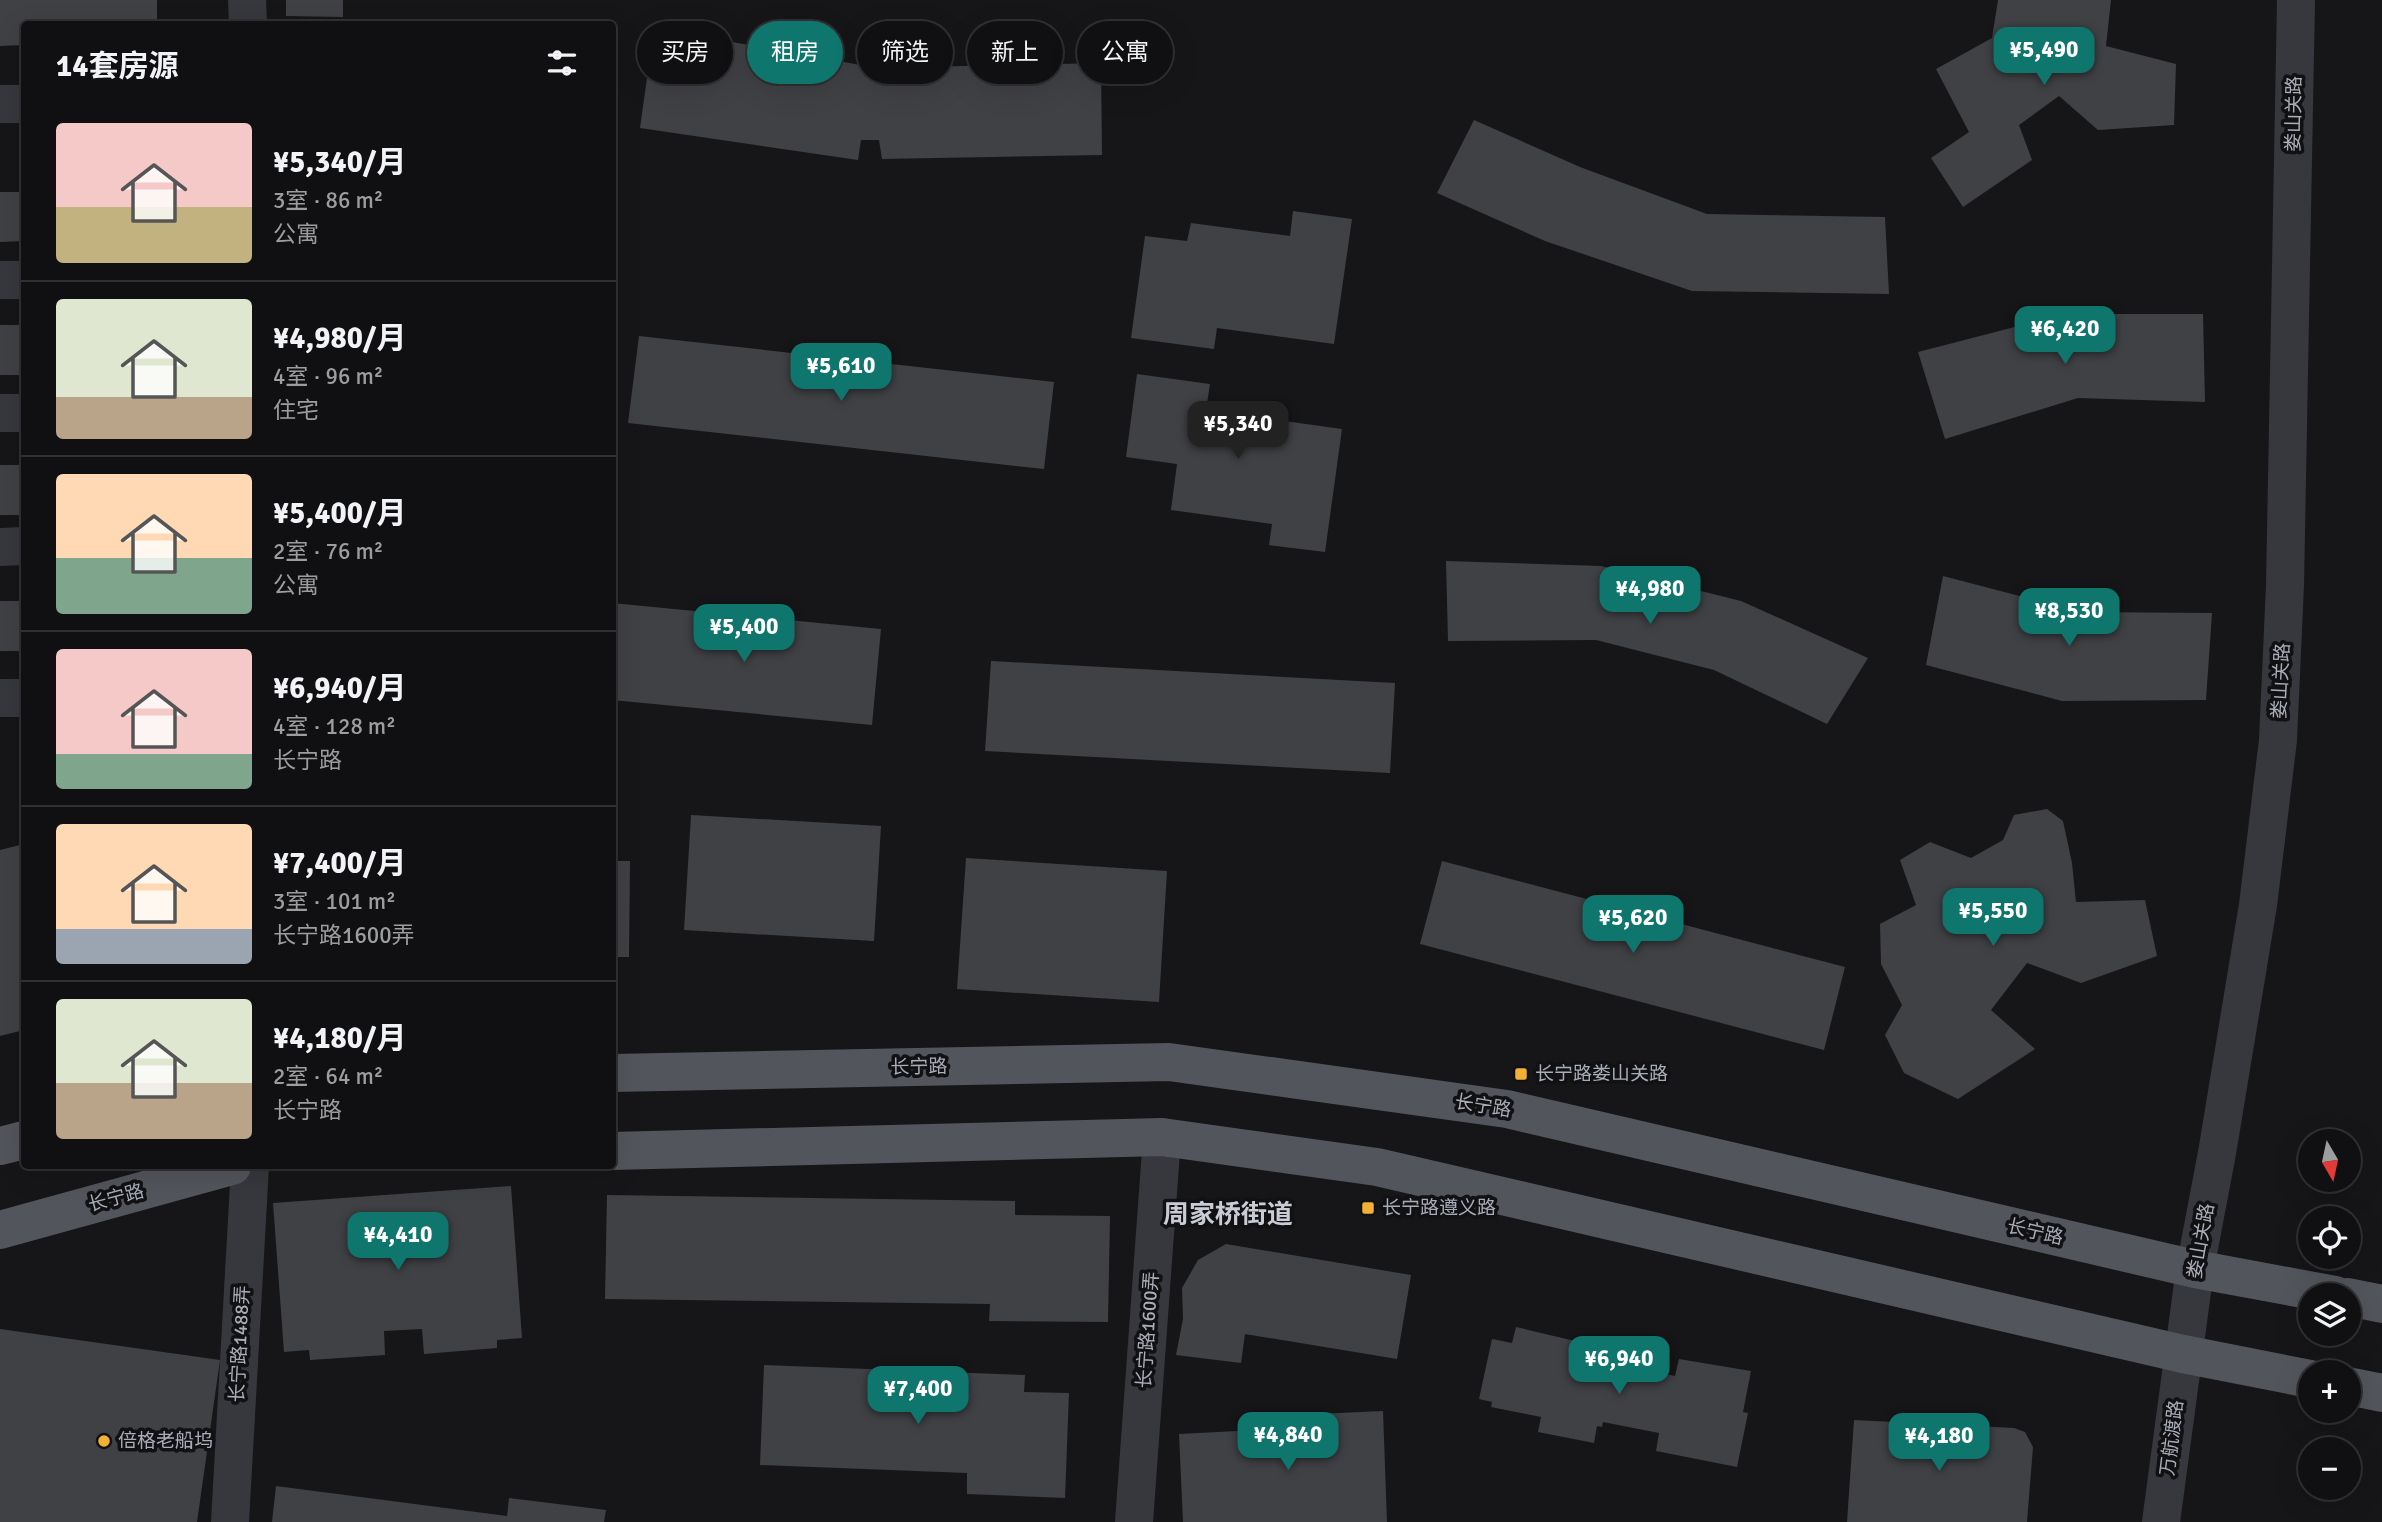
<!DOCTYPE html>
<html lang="zh">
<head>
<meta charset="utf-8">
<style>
  :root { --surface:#101012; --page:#19191b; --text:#f1f3f6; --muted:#9c9d9f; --line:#303032; --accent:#0f766e }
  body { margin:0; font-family:Signika,"Noto Sans SC",sans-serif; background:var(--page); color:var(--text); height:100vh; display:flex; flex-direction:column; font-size:26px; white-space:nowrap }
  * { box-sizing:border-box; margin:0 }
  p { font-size:23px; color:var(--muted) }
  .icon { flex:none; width:38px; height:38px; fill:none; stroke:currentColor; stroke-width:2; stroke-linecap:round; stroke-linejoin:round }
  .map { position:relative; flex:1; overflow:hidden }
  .details { position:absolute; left:21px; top:21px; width:595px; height:1148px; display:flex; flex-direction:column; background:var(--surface); border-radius:7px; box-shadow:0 7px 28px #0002,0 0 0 2px var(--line) }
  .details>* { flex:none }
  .top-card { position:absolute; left:637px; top:21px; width:665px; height:63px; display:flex; gap:14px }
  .needle { width:46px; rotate:171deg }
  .fabs { position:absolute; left:2298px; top:1129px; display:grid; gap:14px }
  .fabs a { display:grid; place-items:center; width:63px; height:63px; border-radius:50%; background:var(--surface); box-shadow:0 7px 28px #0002,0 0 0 2px var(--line); font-size:35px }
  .price { position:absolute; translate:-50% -60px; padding:0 16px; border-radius:14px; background:var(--accent); color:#fff; font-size:23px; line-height:46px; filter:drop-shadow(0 2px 4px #0008) }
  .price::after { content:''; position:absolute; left:50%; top:42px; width:21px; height:16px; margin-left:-10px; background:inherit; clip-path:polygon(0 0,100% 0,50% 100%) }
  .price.on { background:#222; color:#fff }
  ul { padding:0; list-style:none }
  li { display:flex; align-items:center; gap:21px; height:175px; padding:0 35px }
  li+li { border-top:2px solid var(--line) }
  li span { display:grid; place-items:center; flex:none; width:196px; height:140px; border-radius:7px; color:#555 }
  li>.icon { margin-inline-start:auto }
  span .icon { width:84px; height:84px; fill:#fffc; stroke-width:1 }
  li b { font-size:30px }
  h2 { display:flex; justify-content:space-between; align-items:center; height:84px; padding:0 35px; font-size:30px }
  .tag { padding:0 24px; border-radius:32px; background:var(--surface); box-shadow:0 7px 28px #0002,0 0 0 2px var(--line); font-size:24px; line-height:63px }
  .tag.on { background:var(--accent); color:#fff }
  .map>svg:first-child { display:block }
  .building { fill:#404145 }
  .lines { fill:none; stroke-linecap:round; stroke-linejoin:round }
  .minor { stroke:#37383d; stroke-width:38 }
  .major { stroke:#53555c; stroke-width:38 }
  .poi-dot { fill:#f2b134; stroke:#111113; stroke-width:2.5 }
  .labels { text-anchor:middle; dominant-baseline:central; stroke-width:7; stroke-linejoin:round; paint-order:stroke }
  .street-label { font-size:19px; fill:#a8adb8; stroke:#111113 }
  .poi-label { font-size:19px; fill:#a8adb8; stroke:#111113; text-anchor:start }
  .district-label { font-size:26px; font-weight:bold; fill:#c9ccd4; stroke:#111113 }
</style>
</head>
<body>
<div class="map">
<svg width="2382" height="1522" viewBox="0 0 2382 1522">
  <rect width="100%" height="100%" fill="#161618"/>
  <path class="building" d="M 0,0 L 157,0 L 157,24 L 24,24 L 24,45 L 0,46 Z
    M 286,0 L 343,0 L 343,17 L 286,16 Z
    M 1998,0 L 2111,0 L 2106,46 L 2176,64 L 2174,125 L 2098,130 L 2059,96 L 2019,125 L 2032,160 L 1963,207 L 1931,158 L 1969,132 L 1936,69 L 1992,38 Z
    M 654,28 L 877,68 L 1101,63 L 1102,155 L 882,159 L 879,140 L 861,140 L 858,160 L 640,128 Z
    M 1474,120 L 1580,167 L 1707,214 L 1885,217 L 1889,294 L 1692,291 L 1545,241 L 1437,193 Z
    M 0,192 L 24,192 L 24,241 L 0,242 Z
    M 1293,211 L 1352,219 L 1334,344 L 1217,328 L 1214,349 L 1131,338 L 1145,236 L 1187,241 L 1191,223 L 1290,236 Z
    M 2065,314 L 2203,314 L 2205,402 L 2078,398 L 1945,439 L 1918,352 Z
    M 0,325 L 24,325 L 24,375 L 0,375 Z
    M 639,336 L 1054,382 L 1044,469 L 628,423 Z
    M 1137,374 L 1210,384 L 1206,410 L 1342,429 L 1325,552 L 1269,545 L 1272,524 L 1171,510 L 1177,464 L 1126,457 Z
    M 0,465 L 24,465 L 24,515 L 0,515 Z
    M 1446,561 L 1601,566 L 1741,601 L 1868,658 L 1827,724 L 1714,670 L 1596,640 L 1448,641 Z
    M 1943,576 L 2081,612 L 2212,613 L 2206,700 L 2062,701 L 1926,665 Z
    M 0,601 L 24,601 L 24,651 L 0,651 Z
    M 612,603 L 881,629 L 872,725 L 612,700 Z
    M 991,661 L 1395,683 L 1390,773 L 985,751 Z
    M 2047,809 L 2063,821 L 2072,863 L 2076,902 L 2145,900 L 2157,956 L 2081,983 L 2027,963 L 1991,1010 L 2035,1049 L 1958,1099 L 1904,1073 L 1885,1035 L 1902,1005 L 1881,964 L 1880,924 L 1916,905 L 1900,860 L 1930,842 L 1971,858 L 2003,840 L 2014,815 Z
    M 691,815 L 881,826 L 874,941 L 684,930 Z
    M 24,844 L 24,1030 L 0,1036 L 0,850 Z
    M 966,858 L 1167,871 L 1159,1002 L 957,989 Z
    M 612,861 L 630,861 L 629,957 L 612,957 Z
    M 1442,861 L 1845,967 L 1824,1050 L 1420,944 Z
    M 511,1186 L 522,1338 L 497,1340 L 497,1348 L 424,1354 L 422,1329 L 384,1331 L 385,1355 L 310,1360 L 309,1350 L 284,1352 L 273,1203 Z
    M 607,1195 L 1015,1201 L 1015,1215 L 1110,1216 L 1108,1322 L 989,1321 L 990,1304 L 605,1299 Z
    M 1226,1244 L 1411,1275 L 1397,1359 L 1245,1334 L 1241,1363 L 1176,1355 L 1183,1319 L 1182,1288 L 1198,1260 Z
    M 1516,1327 L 1588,1344 L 1586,1357 L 1675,1376 L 1679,1359 L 1751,1371 L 1743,1412 L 1748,1413 L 1737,1467 L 1656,1451 L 1659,1433 L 1603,1422 L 1602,1427 L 1597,1426 L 1594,1443 L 1538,1432 L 1541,1417 L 1491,1407 L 1492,1402 L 1479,1399 L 1492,1339 L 1512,1343 Z
    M 0,1329 L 220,1360 L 197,1522 L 0,1522 Z
    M 764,1365 L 1025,1375 L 1024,1392 L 1069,1393 L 1065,1498 L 967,1494 L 967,1473 L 760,1465 Z
    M 1383,1411 L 1387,1522 L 1183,1522 L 1179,1434 L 1295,1428 L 1295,1415 Z
    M 1854,1420 L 2014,1428 L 2025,1432 L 2033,1447 L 2027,1522 L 1847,1522 Z
    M 276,1486 L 507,1516 L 509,1498 L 606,1510 L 604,1522 L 272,1522 Z"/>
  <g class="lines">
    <path class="minor" d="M 247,0 L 248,24
      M 0,104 L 24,104
      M 0,280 L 24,280
      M 0,413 L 24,413
      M 0,547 L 24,546
      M 0,698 L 24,698
      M 230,1522 L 250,1166
      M 1134,1522 L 1162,1137
      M 2161,1522 L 2195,1269 L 2217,1153 L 2258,905 L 2278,740 L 2285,585 L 2296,0"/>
    <path class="major" d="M 612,1073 L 1169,1062 L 1507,1109 L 2195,1269 L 2335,1295
      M 0,1146 L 24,1140
      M 612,1151 L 1162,1137 L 1377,1167 L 2183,1354 L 2310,1379
      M 0,1230 L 232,1166
      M 2348,1297 L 2382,1304
      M 2348,1386 L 2382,1393"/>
  </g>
  <g class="poi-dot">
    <rect x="1514" y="1067" width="14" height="14" rx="3.5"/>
    <rect x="1361" y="1201" width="14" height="14" rx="3.5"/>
    <circle cx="104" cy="1441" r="7"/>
  </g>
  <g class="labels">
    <g class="street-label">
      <text transform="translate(2294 114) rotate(-89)">娄山关路</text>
      <text transform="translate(2281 681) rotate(-87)">娄山关路</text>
      <text transform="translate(919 1067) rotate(-1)">长宁路</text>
      <text transform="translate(1483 1106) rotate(9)">长宁路</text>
      <text transform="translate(116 1198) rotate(-15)">长宁路</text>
      <text transform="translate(2035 1232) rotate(13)">长宁路</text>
      <text transform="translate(2201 1241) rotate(-80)">娄山关路</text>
      <text transform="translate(1148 1330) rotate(-86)">长宁路1600弄</text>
      <text transform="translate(240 1344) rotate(-87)">长宁路1488弄</text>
      <text transform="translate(2172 1438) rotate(-83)">万航渡路</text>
    </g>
    <g class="poi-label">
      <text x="1535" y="1074">长宁路娄山关路</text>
      <text x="1382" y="1208">长宁路遵义路</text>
      <text x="118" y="1441">倍格老船坞</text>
    </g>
    <g class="district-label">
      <text x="1228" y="1215">周家桥街道</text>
    </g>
  </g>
</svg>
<div class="fabs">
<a><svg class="needle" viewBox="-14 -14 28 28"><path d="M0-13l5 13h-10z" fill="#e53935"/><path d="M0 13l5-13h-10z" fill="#9c9d9f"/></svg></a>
<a><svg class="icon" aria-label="locate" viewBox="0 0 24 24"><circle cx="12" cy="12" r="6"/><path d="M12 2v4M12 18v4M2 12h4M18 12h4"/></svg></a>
<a><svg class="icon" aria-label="layers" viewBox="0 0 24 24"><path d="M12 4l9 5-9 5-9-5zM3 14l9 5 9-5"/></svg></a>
<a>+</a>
<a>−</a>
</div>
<b class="price" style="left:2044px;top:87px">¥5,490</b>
<b class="price" style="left:2065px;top:366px">¥6,420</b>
<b class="price" style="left:841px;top:403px">¥5,610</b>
<b class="price on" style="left:1238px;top:461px">¥5,340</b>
<b class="price" style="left:1650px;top:626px">¥4,980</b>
<b class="price" style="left:2069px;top:648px">¥8,530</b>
<b class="price" style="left:744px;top:664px">¥5,400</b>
<b class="price" style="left:1993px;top:948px">¥5,550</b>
<b class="price" style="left:1633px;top:955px">¥5,620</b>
<b class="price" style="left:398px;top:1272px">¥4,410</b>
<b class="price" style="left:1619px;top:1396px">¥6,940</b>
<b class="price" style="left:918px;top:1426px">¥7,400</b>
<b class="price" style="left:1288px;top:1472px">¥4,840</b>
<b class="price" style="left:1939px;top:1473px">¥4,180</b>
<div class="top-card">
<a class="tag">买房</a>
<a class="tag on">租房</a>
<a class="tag">筛选</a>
<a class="tag">新上</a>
<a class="tag">公寓</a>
</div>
<section class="details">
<h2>14套房源<svg class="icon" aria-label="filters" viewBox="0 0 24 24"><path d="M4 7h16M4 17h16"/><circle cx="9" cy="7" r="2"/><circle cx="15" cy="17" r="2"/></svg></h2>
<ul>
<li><span style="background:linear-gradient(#f6c9c9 60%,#c2b280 0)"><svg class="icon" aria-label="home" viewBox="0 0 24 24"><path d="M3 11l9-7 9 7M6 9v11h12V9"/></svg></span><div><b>¥5,340/月</b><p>3室 · 86 m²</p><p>公寓</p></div></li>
<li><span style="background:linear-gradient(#dfe7d0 70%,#b9a48a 0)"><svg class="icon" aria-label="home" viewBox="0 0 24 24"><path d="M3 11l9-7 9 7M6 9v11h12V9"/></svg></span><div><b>¥4,980/月</b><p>4室 · 96 m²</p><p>住宅</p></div></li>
<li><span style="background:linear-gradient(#ffd9b3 60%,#7fa58c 0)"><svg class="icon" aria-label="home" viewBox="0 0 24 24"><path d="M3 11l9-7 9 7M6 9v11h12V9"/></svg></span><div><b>¥5,400/月</b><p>2室 · 76 m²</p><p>公寓</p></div></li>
<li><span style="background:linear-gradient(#f6c9c9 75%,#7fa58c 0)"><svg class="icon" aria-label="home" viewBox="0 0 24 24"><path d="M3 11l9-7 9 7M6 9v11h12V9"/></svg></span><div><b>¥6,940/月</b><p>4室 · 128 m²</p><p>长宁路</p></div></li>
<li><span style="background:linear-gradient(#ffd9b3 75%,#9aa5b1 0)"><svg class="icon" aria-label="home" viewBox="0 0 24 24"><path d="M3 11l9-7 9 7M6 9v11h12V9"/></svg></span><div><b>¥7,400/月</b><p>3室 · 101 m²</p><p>长宁路1600弄</p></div></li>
<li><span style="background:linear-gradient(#dfe7d0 60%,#b9a48a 0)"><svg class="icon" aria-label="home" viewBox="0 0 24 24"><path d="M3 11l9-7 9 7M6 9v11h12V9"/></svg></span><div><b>¥4,180/月</b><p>2室 · 64 m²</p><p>长宁路</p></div></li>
</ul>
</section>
</div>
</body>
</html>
